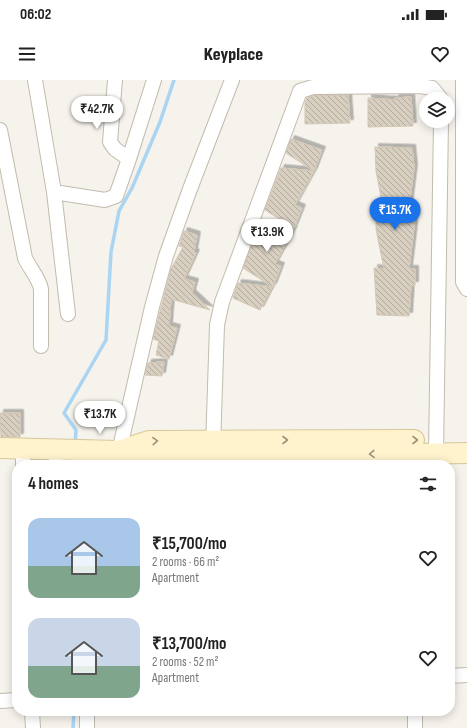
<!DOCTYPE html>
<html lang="en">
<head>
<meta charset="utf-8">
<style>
  :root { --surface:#fff; --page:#f6f6f6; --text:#222; --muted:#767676; --accent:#1a73e8 }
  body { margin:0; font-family:"Sofia Sans Condensed",sans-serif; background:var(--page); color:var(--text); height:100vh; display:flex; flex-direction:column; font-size:15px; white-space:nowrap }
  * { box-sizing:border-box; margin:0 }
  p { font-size:13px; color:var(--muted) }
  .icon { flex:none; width:22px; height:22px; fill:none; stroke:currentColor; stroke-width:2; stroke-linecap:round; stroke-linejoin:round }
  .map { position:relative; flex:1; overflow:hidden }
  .details { position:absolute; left:12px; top:380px; width:443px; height:256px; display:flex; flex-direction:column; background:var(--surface); border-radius:16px; box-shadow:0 2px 10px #0003 }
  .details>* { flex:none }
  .fabs { position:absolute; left:419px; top:12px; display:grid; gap:8px }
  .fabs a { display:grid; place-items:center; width:36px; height:36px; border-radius:50%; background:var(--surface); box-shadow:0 2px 10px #0003; font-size:20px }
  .price { position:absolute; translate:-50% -34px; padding:0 9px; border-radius:14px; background:#fff; color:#222; font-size:13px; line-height:26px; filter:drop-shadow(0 1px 2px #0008) }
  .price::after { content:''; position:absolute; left:50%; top:24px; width:12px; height:9px; margin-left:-6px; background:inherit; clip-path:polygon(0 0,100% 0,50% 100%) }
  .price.selected { background:var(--accent); color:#fff }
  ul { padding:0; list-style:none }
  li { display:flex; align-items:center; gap:12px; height:100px; padding:0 16px }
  li span { display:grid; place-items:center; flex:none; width:112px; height:80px; border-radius:12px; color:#555 }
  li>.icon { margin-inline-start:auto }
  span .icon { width:48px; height:48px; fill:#fffc; stroke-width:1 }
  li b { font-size:17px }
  h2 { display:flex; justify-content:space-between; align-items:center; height:48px; padding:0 16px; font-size:17px }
  .status { display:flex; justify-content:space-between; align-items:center; height:28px; padding:0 20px; background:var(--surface); direction:ltr }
  .status svg { height:11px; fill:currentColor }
  header { display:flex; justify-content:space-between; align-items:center; height:52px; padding:0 16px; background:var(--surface); font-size:18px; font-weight:800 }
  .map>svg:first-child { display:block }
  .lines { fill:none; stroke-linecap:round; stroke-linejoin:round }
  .stream { stroke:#a9d4f2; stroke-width:3.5 }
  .building { fill:url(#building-back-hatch); stroke:#d3c7b4; filter:url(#shadow) }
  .street-casing { stroke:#c2bbae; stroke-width:16 }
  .secondary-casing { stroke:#d6c79b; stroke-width:22 }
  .street { stroke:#fff; stroke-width:14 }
  .secondary { stroke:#fff3cd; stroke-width:20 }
  .oneway { stroke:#9c937c }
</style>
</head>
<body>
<div class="status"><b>06:02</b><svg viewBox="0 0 49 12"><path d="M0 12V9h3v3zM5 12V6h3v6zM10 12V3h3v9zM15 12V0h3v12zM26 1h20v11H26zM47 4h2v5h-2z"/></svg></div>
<header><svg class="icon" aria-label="menu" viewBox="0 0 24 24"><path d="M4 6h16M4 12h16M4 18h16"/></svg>Keyplace<svg class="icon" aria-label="heart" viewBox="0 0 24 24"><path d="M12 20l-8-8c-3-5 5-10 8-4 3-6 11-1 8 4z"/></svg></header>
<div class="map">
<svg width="467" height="648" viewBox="0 0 467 648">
  <defs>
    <pattern id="building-back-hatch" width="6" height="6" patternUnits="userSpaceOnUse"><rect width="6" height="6" fill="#d8cfc1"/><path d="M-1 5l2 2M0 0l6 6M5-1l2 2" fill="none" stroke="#b1aa9e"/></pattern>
    <filter id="shadow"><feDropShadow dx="3.5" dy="-3.5" stdDeviation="0" flood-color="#0004"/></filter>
  </defs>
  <rect width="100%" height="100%" fill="#f6f3ec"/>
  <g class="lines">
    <path class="stream" d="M 75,364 L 76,350 L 64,333 L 106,260 L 111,172 L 119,131 L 132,108 L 160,42 L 174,0
      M 73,385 L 74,376
      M 73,648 L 74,631"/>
  </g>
  <path class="building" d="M 314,15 L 348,15 L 350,43 L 305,44 L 305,23 L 307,18 Z
    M 411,17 L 413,46 L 368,47 L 368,18 L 396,20 L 395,18 Z
    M 291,59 L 322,70 L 314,91 L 286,73 Z
    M 375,67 L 412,68 L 414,88 L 409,127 L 413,127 L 414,147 L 409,189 L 415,189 L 415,205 L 411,205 L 409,236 L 377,235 L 374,188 L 384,189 L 376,149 L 376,126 L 383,127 L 376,91 Z
    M 281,88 L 314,91 L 295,125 L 302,128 L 294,148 L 265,130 Z
    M 259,145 L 294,149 L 275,184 L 281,186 L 273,207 L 243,188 Z
    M 184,151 L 197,155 L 194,172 L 196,173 L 184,199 L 195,202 L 192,213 L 210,230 L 171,219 L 169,246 L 177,248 L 169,279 L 156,275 L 159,261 L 153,259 L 171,189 L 183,167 L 179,166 Z
    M 238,203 L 272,207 L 260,230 L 233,218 Z
    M 164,282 L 162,296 L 145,295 L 148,283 Z
    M 0,333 L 20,333 L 20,357 L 1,357 Z"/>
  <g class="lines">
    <defs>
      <path id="street" d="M 35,0 L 54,112 L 68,234
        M 115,0 L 110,62 L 115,69 L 129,79
        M 463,0 L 463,202 L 467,209
        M 0,50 L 25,178 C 30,189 39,198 41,209 L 41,266
        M 54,112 L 105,120 L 116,116 L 129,79 L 154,0
        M 213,368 L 217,245 L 222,222 L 300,11 L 313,7 L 420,6 L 432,8 L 441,19
        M 55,370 L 57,385
        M 436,373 L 441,41
        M 23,385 L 23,369
        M 116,385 L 152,227 L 166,176 L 190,109 L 232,0
        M 450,596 L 467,595
        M 0,621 L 17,620
        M 32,631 L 33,648
        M 87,631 L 87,648
        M 415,648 L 415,631"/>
      <path id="secondary" d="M 0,368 L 118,371 L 149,379 L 467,373
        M 118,371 L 149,361 L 414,360"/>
    </defs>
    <use href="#street" class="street-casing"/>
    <use href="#secondary" class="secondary-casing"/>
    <use href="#street" class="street"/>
    <use href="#secondary" class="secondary"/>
  </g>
  <defs><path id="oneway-chevron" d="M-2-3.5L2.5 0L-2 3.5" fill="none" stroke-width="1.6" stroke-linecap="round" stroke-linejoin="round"/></defs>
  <g class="oneway">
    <use href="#oneway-chevron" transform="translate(285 360)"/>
    <use href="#oneway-chevron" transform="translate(415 360)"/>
    <use href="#oneway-chevron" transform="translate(155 361) rotate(-2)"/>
    <use href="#oneway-chevron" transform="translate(372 374) rotate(178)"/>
  </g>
</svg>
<div class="fabs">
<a><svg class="icon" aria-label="layers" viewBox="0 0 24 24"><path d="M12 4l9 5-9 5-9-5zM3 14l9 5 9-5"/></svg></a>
</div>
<b class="price" style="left:97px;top:50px">₹42.7K</b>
<b class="price selected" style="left:395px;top:151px">₹15.7K</b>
<b class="price" style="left:267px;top:173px">₹13.9K</b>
<b class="price" style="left:100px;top:355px">₹13.7K</b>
<section class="details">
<h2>4 homes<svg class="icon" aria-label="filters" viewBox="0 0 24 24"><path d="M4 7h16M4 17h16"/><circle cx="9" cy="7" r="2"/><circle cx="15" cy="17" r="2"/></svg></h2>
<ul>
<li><span style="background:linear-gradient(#a9c7e8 60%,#7fa58c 0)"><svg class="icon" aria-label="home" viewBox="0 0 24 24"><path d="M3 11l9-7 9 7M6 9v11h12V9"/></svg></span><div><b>₹15,700/mo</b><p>2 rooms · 66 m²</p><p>Apartment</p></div><svg class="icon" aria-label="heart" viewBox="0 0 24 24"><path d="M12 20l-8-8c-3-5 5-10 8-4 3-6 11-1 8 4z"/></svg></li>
<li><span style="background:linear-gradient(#c9d6e8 60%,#7fa58c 0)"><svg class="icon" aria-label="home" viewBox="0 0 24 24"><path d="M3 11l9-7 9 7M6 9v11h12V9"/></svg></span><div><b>₹13,700/mo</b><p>2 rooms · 52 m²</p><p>Apartment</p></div><svg class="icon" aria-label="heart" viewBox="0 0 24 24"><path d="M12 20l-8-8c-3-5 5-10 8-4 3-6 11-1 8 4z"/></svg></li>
</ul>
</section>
</div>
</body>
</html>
